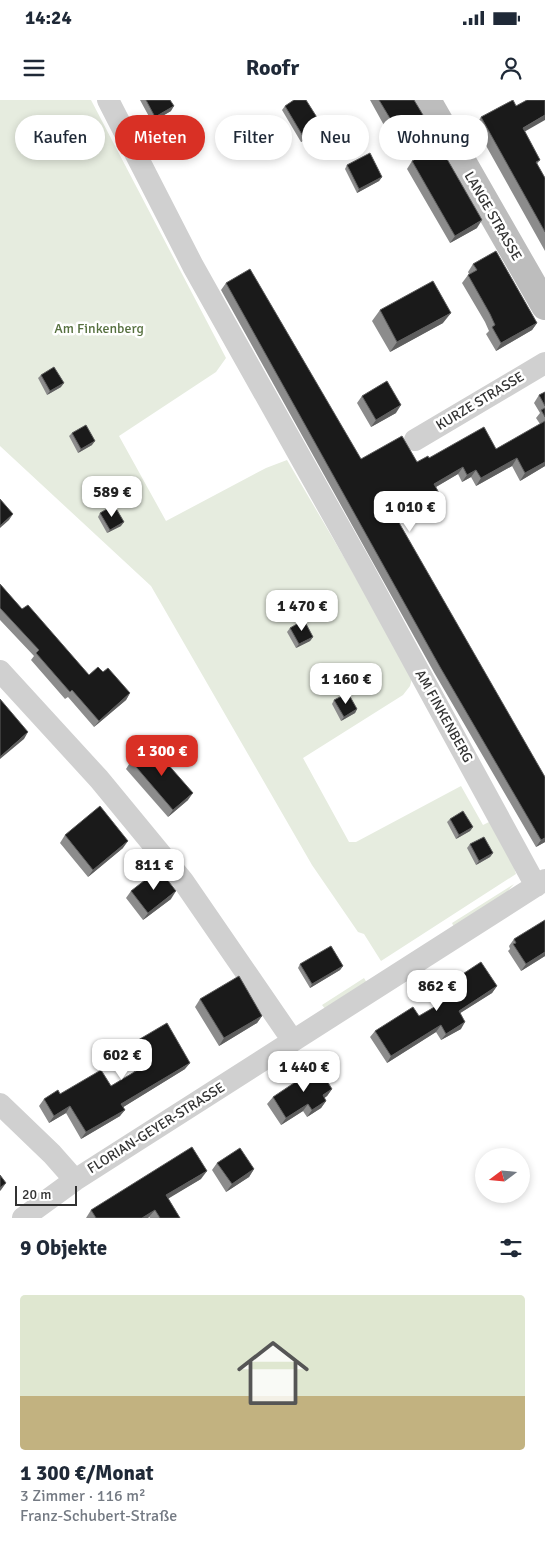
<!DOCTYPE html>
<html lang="de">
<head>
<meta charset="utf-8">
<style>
  :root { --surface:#fff; --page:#f6f6f7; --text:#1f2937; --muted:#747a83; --line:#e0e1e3; --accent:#d93025 }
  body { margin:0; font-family:Signika,sans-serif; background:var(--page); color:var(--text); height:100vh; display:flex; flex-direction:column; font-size:19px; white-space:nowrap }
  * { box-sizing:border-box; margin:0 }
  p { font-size:16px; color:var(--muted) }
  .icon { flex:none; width:28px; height:28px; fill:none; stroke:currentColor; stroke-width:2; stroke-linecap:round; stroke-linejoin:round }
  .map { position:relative; height:1118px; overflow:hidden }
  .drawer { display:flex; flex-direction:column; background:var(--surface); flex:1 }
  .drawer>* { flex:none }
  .top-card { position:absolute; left:15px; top:15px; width:515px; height:45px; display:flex; gap:10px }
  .needle { width:32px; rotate:254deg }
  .controls { position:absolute; left:475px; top:1048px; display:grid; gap:10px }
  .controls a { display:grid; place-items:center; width:55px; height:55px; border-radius:50%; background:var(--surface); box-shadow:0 2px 8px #0003; font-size:25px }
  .scale { position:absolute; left:15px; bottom:12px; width:62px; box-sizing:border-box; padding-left:5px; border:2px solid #333; border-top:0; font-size:14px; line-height:18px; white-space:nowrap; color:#333; -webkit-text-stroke:4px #fff; paint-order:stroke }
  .price { position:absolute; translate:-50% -42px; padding:0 11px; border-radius:10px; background:#fff; color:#222; font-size:16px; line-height:32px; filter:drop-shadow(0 1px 2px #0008) }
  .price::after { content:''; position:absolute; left:50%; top:30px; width:15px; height:11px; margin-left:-8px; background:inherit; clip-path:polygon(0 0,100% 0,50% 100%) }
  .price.active { background:var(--accent); color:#fff }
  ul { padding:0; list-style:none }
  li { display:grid; align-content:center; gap:10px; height:265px; padding:0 20px }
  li+li { border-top:1px solid var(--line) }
  li span { display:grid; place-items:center; height:155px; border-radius:5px; color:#555 }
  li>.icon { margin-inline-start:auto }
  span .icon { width:90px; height:90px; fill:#fffc; stroke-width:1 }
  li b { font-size:21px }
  h2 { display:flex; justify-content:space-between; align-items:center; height:60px; padding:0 20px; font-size:21px }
  .tag { padding:0 18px; border-radius:22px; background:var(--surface); box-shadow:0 2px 8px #0003; font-size:18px; line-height:45px }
  .tag.active { background:var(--accent); color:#fff }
  .status { display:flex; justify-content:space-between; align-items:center; height:35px; padding:0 25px; background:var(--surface); direction:ltr }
  .status svg { height:14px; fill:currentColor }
  header { display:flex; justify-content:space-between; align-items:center; height:65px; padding:0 20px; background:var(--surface); font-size:22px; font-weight:800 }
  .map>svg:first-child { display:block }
  .green { fill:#e6ecdf }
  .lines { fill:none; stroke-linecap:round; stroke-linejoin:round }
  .street { stroke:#d0d0d0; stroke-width:22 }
  .secondary { stroke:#bdbdbd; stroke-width:28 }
  .wall { fill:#8c8c8c }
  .shaded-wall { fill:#5f5f5f }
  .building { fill:#1a1a1a; stroke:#5f5f5f }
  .labels { text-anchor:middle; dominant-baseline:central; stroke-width:5; stroke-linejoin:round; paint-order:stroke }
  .street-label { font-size:14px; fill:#333; stroke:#fff }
  .park-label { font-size:14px; fill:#56703f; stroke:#fff }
</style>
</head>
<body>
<div class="status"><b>14:24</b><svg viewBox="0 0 49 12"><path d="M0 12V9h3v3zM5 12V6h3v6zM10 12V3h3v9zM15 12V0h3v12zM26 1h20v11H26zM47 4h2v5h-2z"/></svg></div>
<header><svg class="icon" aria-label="menu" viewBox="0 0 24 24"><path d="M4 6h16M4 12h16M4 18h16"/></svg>Roofr<svg class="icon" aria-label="person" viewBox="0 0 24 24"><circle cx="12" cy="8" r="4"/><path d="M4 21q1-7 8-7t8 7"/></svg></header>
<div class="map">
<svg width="545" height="1118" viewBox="0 0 545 1118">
  <rect width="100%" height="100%" fill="#fff"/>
  <path class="green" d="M 0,0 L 91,0 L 226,258 L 216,272 L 119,336 L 166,421 L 266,368 L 287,360 L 413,575 L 410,586 L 403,595 L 303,658 L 349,742 L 356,742 L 461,686 L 483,725 L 491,721 L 511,757 L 516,774 L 381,861 L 364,834 L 358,832 L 312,765 L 151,486 L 0,346 Z
    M 514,784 L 507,792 L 454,827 L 452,823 Z
    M 364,878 L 367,883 L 326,910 L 322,905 Z"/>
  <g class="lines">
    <path class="street" d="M 108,0 L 193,166 L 362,467 L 536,786
      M 415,340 L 545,263
      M 0,571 L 99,679 L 183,781 L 293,941
      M 0,1004 L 52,1054 L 75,1080
      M 23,1118 L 75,1080 L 545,780"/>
    <path class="secondary" d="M 427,0 L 545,206"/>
  </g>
  <path class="wall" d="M 140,0 L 170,0 L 171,11 L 152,22 Z
    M 370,0 L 414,0 L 418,22 L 391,38 Z
    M 285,6 L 320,31 L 301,42 L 282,10 Z
    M 481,17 L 525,32 L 540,60 L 537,64 L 545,78 L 545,151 L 475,26 Z
    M 412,61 L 477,128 L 450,143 L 407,69 Z
    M 347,65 L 382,77 L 379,81 L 357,93 L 345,69 Z
    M 473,164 L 537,223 L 532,230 L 496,251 L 486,234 L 489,231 L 485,222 L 462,183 L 468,175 L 469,174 L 468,172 Z
    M 226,183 L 361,359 L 417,362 L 429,358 L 496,349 L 540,324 L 536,318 L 540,313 L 534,303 L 539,295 L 545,292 L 545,366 L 520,381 L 512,366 L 476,386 L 471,377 L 462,382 L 458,374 L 436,387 L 439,393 L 434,400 L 420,408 L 415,399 L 392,411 L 545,742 L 536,747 L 435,574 L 221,190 Z
    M 380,210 L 443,223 L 390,252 L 372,221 Z
    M 41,275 L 61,287 L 47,295 L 38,278 Z
    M 362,296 L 396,313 L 371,327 L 357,303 Z
    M 72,333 L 92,345 L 78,353 L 69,336 Z
    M 100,413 L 121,426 L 107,433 L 98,417 Z
    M 0,484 L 22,509 L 89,575 L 103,572 L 130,593 L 126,600 L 94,627 L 68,597 L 65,599 L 31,560 L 34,556 L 0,520 Z
    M 290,528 L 313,537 L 310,541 L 296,548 L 287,532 Z
    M 334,600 L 357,609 L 355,613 L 341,621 L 332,604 Z
    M 131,661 L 188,700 L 168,717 L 126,669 Z
    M 450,719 L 473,727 L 470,731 L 456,739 L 447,722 Z
    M 65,735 L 123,748 L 88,777 L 60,743 Z
    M 470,744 L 493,753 L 490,757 L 476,765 L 467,748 Z
    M 131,791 L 171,799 L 143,820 L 126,798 Z
    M 514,839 L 545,856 L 521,871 L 508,851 L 510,849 L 509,846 Z
    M 300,864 L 343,866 L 340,870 L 310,888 L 298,868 Z
    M 452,881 L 497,886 L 492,893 L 460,913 L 461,929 L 441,940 L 436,932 L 387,963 L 370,937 L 375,931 L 419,916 L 453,896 L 448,888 Z
    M 200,899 L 262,916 L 257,923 L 219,946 L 195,907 Z
    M 128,946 L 185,969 L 123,1007 L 120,1016 L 81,1039 L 66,1013 L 49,1023 L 39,1006 L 44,999 L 60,994 L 111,986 L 134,972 L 123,953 Z
    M 332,989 L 327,996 L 324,998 L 326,1001 L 321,1008 L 307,1017 L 303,1011 L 281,1025 L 267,1004 L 273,997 Z
    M 217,1063 L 254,1069 L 249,1077 L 226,1092 L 212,1070 Z
    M 201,1079 L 168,1098 L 180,1118 L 150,1118 L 149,1117 L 148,1118 L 86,1118 L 91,1110 Z"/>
  <path class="shaded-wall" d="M 174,6 L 171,11 L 152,22 L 155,17 Z
    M 423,15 L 418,22 L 391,38 L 397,30 Z
    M 545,15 L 545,20 L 517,36 L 523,28 Z
    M 323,27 L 320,31 L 301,42 L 304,38 Z
    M 382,77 L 379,81 L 357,93 L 359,89 Z
    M 482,120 L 477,128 L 450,143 L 455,136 Z
    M 451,213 L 443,223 L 390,252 L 397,242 Z
    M 537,223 L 532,230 L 496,251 L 501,243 Z
    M 64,283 L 61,287 L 47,295 L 50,291 Z
    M 401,305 L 396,313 L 371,327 L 376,320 Z
    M 95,341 L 92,345 L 78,353 L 81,349 Z
    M 517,358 L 512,366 L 476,386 L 481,378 Z
    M 545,362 L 545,366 L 520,381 L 525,373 Z
    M 463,367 L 458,374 L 429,391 L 434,384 Z
    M 476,370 L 471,377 L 462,382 L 467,375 Z
    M 420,392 L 415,399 L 385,414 L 390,407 Z
    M 439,393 L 434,400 L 420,408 L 425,401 Z
    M 13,414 L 9,420 L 0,428 L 0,426 Z
    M 124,422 L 121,426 L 107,433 L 110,430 Z
    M 313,537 L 310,541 L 296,548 L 299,544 Z
    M 130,593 L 126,600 L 94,627 L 99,621 Z
    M 357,609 L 355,613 L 341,621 L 344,617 Z
    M 28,632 L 24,639 L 0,659 L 0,657 Z
    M 193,693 L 188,700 L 168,717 L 173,710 Z
    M 473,727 L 470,731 L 456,739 L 459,735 Z
    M 545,738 L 545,742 L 536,747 L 541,740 Z
    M 128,741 L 123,748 L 88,777 L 93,770 Z
    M 493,753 L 490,757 L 476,765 L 479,761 Z
    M 176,791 L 171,799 L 143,820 L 148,813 Z
    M 545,852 L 545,856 L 521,871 L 526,864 Z
    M 343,866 L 340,870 L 310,888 L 312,884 Z
    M 497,886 L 492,893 L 454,917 L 459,911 Z
    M 262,916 L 257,923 L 219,946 L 224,938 Z
    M 465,922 L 461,929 L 441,940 L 446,934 Z
    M 441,925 L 436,932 L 387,963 L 391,956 Z
    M 190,963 L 185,969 L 117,1011 L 121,1004 Z
    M 332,989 L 327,996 L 318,1003 L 323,995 Z
    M 326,1001 L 321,1008 L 307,1017 L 312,1010 Z
    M 308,1004 L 303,1011 L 281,1025 L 286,1018 Z
    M 70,1006 L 66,1013 L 49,1023 L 54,1016 Z
    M 125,1010 L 120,1016 L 81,1039 L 86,1032 Z
    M 254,1069 L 249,1077 L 226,1092 L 232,1084 Z
    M 207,1071 L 201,1079 L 161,1103 L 166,1095 Z
    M 6,1083 L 1,1090 L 0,1091 L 0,1088 Z
    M 155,1110 L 148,1118 L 142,1118 Z"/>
  <path class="building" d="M 146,0 L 170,0 L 174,6 L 155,17 Z
    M 294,0 L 306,0 L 323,27 L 304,38 L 285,6 Z
    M 379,0 L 414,0 L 423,15 L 397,30 Z
    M 513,0 L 516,6 L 527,0 L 545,0 L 545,15 L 523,28 L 540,60 L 536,62 L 545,78 L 545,132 L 481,17 Z
    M 439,45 L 482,120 L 455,136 L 412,61 Z
    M 370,53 L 382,77 L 359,89 L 347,65 Z
    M 496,151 L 537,223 L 501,243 L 492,227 L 495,225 L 490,214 L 468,175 L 477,170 L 473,164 Z
    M 250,169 L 361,359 L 402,336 L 417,362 L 428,356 L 429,358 L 484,327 L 496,349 L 545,321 L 545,362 L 525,373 L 517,358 L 481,378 L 476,370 L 467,375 L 463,367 L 434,384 L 439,393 L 425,401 L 420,392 L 390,407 L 545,677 L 545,738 L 541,740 L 440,567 L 226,183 Z
    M 433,181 L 451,213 L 397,242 L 380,210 Z
    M 54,267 L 64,283 L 50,291 L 41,275 Z
    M 387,281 L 401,305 L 376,320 L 362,296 Z
    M 545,292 L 545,306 L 539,295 Z
    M 545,308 L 545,317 L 541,310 Z
    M 86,325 L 95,341 L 81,349 L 72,333 Z
    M 0,399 L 13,414 L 0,426 Z
    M 114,405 L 124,422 L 110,430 L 100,413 Z
    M 0,484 L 22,509 L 28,505 L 89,575 L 98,567 L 103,572 L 108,568 L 130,593 L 99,621 L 72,590 L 70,592 L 36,553 L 39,550 L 0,508 Z
    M 304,520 L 313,537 L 299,544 L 290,528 Z
    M 348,593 L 357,609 L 344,617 L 334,600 Z
    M 0,599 L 28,632 L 0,657 Z
    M 151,645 L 193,693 L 173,710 L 131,661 Z
    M 100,706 L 128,741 L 93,770 L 65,735 Z
    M 463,711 L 473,727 L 459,735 L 450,719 Z
    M 484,737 L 493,753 L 479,761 L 470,744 Z
    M 159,769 L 176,791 L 148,813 L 131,791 Z
    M 545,820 L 545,852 L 526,864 L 513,844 L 516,843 L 514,839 Z
    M 331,846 L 343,866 L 312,884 L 300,864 Z
    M 481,862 L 497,886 L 459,911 L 465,922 L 446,934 L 441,925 L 391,956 L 375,931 L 413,907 L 419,916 L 460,892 L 452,881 Z
    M 239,876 L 262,916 L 224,938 L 200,899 Z
    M 167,923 L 190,963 L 121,1004 L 125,1010 L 86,1032 L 70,1006 L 54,1016 L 44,999 L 58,990 L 60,994 L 101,970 L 111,986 L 141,968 L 128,946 Z
    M 318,967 L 332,989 L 323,995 L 326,1001 L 312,1010 L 308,1004 L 286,1018 L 273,997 Z
    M 192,1047 L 207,1071 L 166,1095 L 180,1118 L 160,1118 L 155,1110 L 142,1118 L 96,1118 L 91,1110 Z
    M 240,1048 L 254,1069 L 232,1084 L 217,1063 Z
    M 0,1075 L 6,1083 L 0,1088 Z"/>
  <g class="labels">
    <g class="street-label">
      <text transform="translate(493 116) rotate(60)">LANGE STRASSE</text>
      <text transform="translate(480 301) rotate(-31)">KURZE STRASSE</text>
      <text transform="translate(444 616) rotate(61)">AM FINKENBERG</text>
      <text transform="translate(156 1028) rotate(-32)">FLORIAN-GEYER-STRASSE</text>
    </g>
    <g class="park-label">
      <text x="99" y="228">Am Finkenberg</text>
    </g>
  </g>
</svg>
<div class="controls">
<a><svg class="needle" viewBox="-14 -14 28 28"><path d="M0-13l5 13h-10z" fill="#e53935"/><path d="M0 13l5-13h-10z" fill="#747a83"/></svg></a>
</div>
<div class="scale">20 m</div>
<b class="price" style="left:112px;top:418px">589 €</b>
<b class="price" style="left:410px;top:433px">1 010 €</b>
<b class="price" style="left:302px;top:532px">1 470 €</b>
<b class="price" style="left:346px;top:605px">1 160 €</b>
<b class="price active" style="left:162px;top:677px">1 300 €</b>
<b class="price" style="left:154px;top:791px">811 €</b>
<b class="price" style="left:437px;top:912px">862 €</b>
<b class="price" style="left:122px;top:981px">602 €</b>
<b class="price" style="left:304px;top:993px">1 440 €</b>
<div class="top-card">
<a class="tag">Kaufen</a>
<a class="tag active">Mieten</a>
<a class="tag">Filter</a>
<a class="tag">Neu</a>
<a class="tag">Wohnung</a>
</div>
</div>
<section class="drawer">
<h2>9 Objekte<svg class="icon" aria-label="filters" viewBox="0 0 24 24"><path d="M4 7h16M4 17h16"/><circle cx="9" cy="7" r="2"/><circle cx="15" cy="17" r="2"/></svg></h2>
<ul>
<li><span style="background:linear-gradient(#dfe7d0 65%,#c2b280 0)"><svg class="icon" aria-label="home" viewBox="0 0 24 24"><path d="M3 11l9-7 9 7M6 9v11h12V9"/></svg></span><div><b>1 300 €/Monat</b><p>3 Zimmer · 116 m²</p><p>Franz-Schubert-Straße</p></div></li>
</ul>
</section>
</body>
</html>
